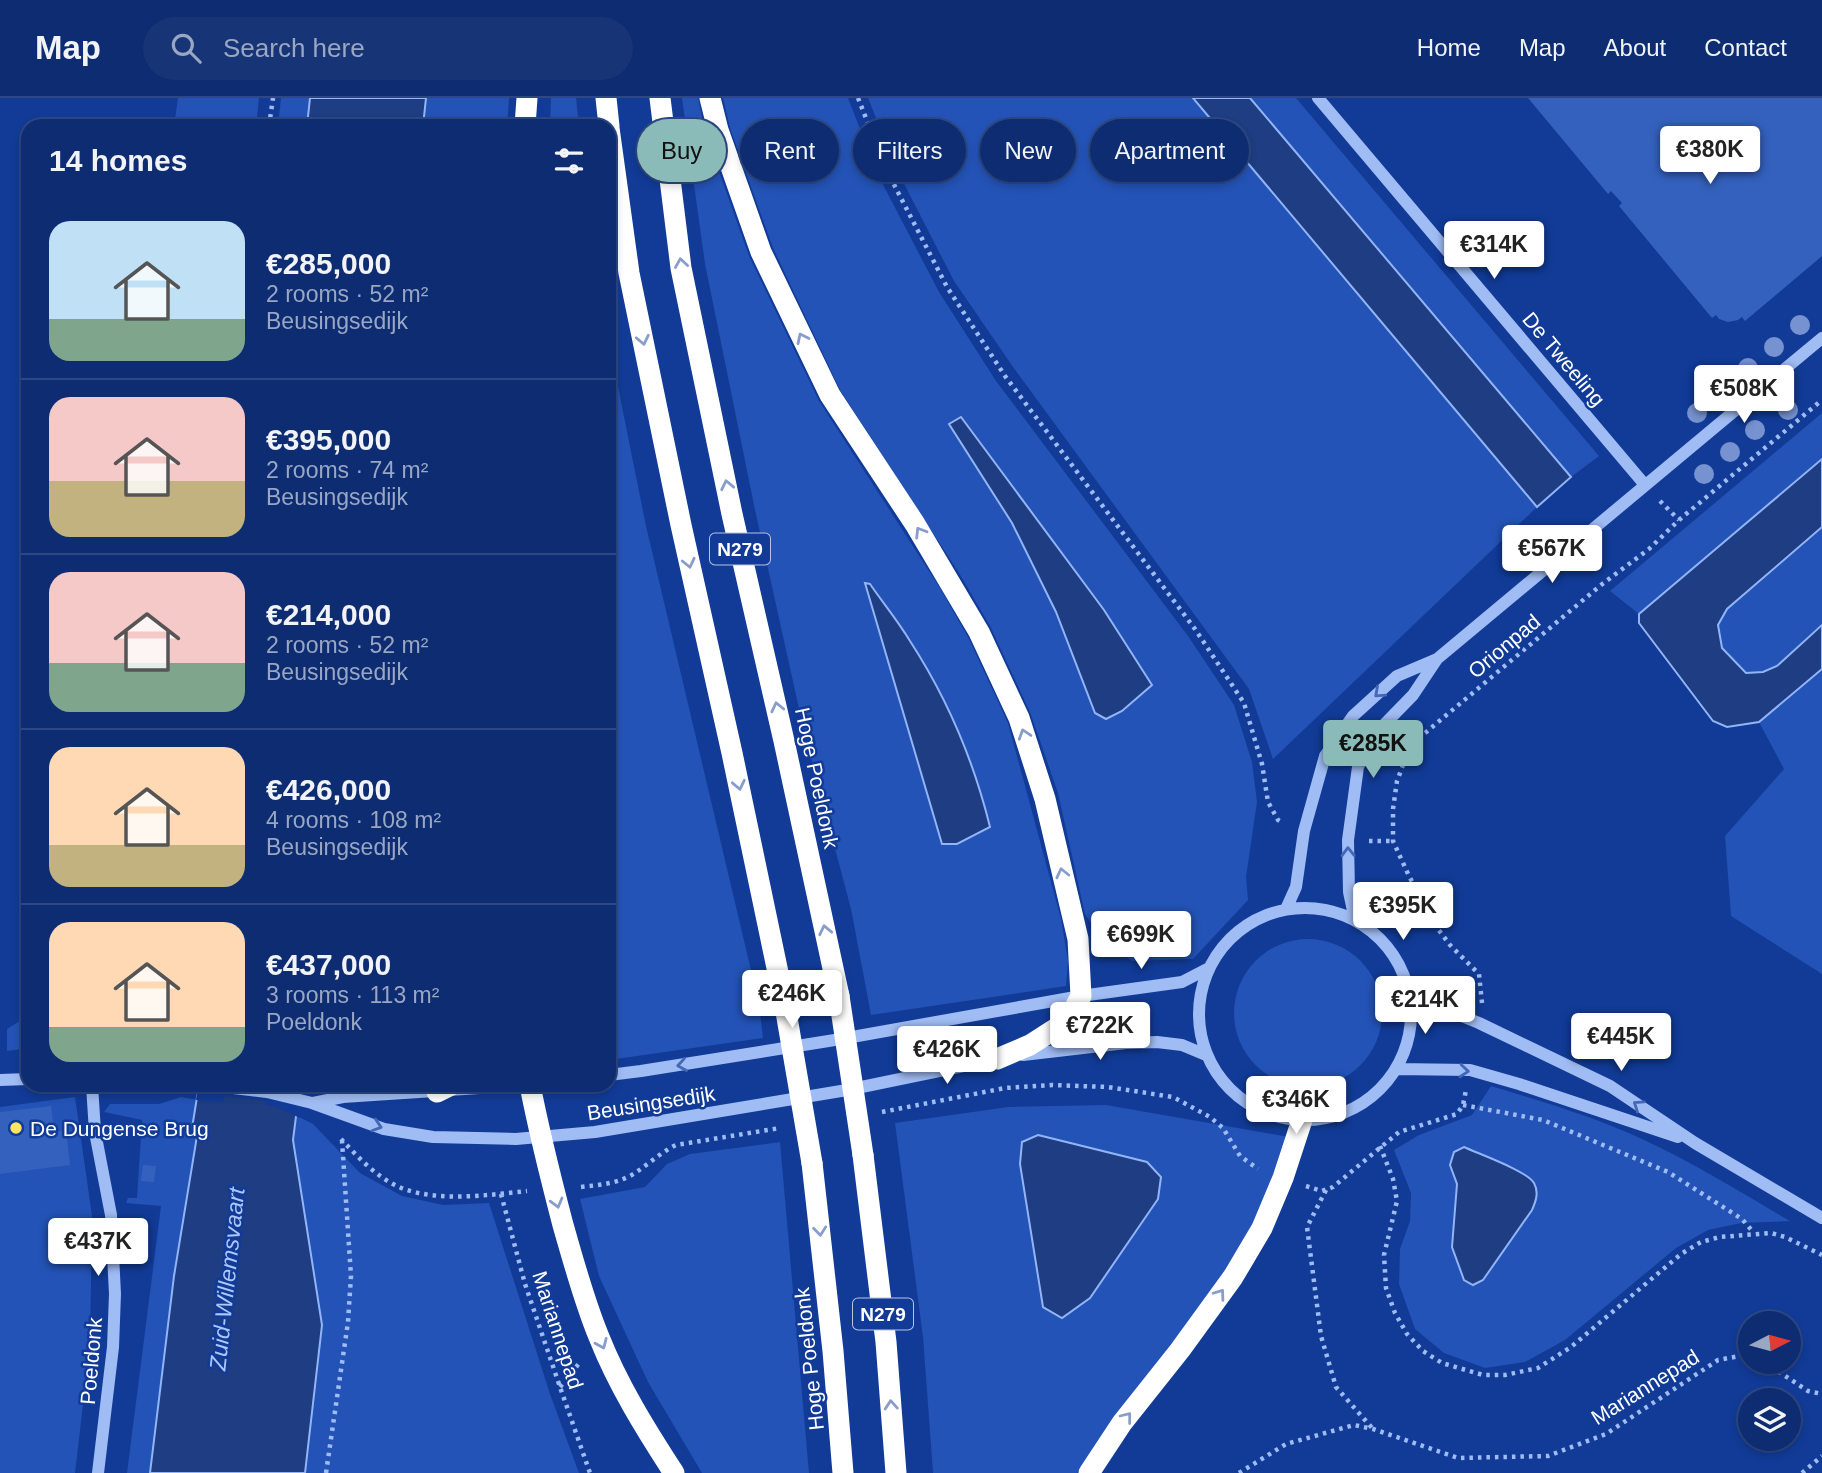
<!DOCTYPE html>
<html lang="en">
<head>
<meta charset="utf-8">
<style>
  :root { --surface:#0d2c71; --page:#163476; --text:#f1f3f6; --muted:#9aa7c3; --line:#2d4884; --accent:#8bbbb9 }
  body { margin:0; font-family:Arial,sans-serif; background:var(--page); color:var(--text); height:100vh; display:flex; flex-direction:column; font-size:26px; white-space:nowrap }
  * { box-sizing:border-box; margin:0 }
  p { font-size:23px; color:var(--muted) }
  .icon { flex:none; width:38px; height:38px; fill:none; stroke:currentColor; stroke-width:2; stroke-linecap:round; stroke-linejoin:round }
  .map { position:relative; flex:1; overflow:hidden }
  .drawer { position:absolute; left:21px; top:21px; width:595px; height:973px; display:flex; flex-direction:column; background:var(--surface); border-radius:21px; box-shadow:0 4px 10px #0003,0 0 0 2px var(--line) }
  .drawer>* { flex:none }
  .hud { position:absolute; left:637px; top:21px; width:665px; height:63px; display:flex; gap:14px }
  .needle { width:46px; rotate:84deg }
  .buttons { position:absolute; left:1738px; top:1213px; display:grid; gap:14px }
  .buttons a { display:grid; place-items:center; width:63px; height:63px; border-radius:50%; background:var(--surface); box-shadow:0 4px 10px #0003,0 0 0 2px var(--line); font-size:35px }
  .price { position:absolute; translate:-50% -60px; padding:0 16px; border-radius:7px; background:#fff; color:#222; font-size:23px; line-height:46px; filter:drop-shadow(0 2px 4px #0008) }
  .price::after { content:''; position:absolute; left:50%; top:42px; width:21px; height:16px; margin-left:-10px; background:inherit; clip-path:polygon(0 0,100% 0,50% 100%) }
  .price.current { background:var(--accent); color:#111 }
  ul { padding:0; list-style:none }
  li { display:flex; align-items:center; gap:21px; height:175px; padding:0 28px }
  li+li { border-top:2px solid var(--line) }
  li span { display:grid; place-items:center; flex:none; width:196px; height:140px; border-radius:21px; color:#555 }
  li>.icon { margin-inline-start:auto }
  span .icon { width:84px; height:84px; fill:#fffc; stroke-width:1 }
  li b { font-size:30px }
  h2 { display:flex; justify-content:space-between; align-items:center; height:84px; padding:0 28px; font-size:30px }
  .pill { padding:0 24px; border-radius:32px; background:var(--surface); box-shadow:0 4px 10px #0003,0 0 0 2px var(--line); font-size:24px; line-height:63px }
  .pill.current { background:var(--accent); color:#111 }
  header { display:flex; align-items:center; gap:42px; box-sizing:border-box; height:98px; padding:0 35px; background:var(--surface); border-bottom:2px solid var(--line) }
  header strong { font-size:33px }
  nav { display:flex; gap:38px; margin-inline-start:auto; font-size:24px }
  .search { width:490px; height:63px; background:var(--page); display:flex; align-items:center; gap:18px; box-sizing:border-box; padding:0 24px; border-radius:38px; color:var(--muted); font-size:26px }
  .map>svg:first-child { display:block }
  .green { fill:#2353b6; fill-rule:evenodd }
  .water { fill:#1e3d82; stroke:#92b5f7; stroke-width:2 }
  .pier { fill:#113b97 }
  .building { fill:#3461bd }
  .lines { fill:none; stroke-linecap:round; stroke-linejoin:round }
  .path { stroke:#a0bcf4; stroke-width:4.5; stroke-dasharray:3.5 5; stroke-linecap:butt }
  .minor { stroke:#a0bcf4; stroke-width:12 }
  .highway { stroke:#fff; stroke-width:21 }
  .highway-bridge { stroke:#fff; stroke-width:21 }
  .tree { fill:#7692d0 }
  .oneway { stroke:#889dcb }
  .oneway2 { stroke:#4368b8 }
  .poi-dot { fill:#ffe563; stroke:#113b97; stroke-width:2.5 }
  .labels { text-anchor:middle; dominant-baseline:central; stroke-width:5; stroke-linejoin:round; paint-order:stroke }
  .shield { fill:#113b97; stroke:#b8c4e0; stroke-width:2 }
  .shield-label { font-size:19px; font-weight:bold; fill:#fff }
  .street-label { font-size:21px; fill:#fff; stroke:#113b97 }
  .poi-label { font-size:21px; fill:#fff; stroke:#113b97; text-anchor:start }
  .water-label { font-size:23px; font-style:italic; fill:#adc7fa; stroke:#113b97 }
</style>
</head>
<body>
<header>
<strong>Map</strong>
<div class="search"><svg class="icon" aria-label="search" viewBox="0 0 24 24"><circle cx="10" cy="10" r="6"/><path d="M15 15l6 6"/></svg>Search here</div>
<nav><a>Home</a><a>Map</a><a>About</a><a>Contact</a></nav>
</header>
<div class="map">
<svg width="1822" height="1375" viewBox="0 0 1822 1375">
  <rect width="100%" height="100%" fill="#113b97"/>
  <path class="green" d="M 178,0 L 259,0 L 256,28 L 174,28 Z
    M 281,0 L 310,0 L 307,28 L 278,28 Z
    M 426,0 L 509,0 L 507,28 L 423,28 Z
    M 551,0 L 576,0 L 579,28 L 550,28 Z
    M 682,0 L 698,0 L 705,34 L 749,158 L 819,303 L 940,490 L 969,541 L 1008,625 L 1061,821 L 1068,863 L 1066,888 L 871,917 L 851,811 L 804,633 L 755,412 L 705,166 ZM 866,485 L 870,486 L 911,543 L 953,620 L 943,746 Z
    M 723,0 L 848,0 L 878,77 L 939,194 L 996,283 L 1188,538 L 1234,607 L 1252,664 L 1257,704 L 1246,779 L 1248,802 L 1193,861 L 1132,863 L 1102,842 L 1085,816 L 1058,695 L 1030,614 L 990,528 L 959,475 L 840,292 L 773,150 L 730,30 ZM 961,320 L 1104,512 L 1152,586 L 1056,514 L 1012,425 L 950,326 Z
    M 868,0 L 1193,0 L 1537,409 L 1273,661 L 1249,591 L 1013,269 L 954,183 L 896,70 Z
    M 1250,0 L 1296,0 L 1599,358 L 1571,379 Z
    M 609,244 L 646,428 L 759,906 L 763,940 L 609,962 Z
    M 1822,315 L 1822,361 L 1639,516 L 1610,493 Z
    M 1822,429 L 1822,527 L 1777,568 L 1763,574 L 1745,575 L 1722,550 L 1718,527 L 1727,511 Z
    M 1822,571 L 1822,876 L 1731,818 L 1725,738 L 1784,671 L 1759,624 Z
    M1234 915a74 74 0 1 1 148 0a74 74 0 1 1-148 0Z
    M 28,851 L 28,950 L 7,953 L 7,931 L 23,921 L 26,859 Z
    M 1491,988 C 1543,1004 1595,1019 1644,1042 C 1694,1065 1742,1095 1790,1123 L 1741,1125 L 1708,1132 L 1676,1150 L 1565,1242 L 1525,1264 L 1485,1270 L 1444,1255 L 1415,1231 L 1399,1186 L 1400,1151 L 1410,1123 L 1411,1095 L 1394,1052 L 1419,1037 L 1472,1017 ZM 1528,1078 L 1536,1087 L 1537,1099 L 1452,1149 L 1457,1086 Z
    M 75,999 L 92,1118 L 90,1246 L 75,1375 L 0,1375 L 0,1009 Z
    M 181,999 L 198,1002 L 193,1030 L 197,1037 L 174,1178 L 150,1375 L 127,1375 L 161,1108 L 126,1105 L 128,1100 L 137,1100 L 142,1022 L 104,1014 L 110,1006 L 159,1006 Z
    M 1106,1007 L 1289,1039 L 1270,1094 L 1232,1166 L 1177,1251 L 1077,1375 L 933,1375 L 923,1239 L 895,1025 L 1008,1009 Z
    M 297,1018 L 313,1026 L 360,1075 L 402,1098 L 443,1107 L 489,1105 L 550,1296 L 579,1375 L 305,1375 L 322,1227 L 293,1042 Z
    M 780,1044 L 809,1375 L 702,1375 L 648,1284 L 599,1178 L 580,1101 L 645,1089 L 667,1066 L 690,1056 Z"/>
  <path class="water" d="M 310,0 L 426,0 L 423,28 L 307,28 Z
    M 1193,0 L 1250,0 L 1571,379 L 1537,409 Z
    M 961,319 L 1104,512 L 1152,587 L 1122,613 L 1106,621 L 1095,615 L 1056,514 L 1012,425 L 949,326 Z
    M 1822,361 L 1822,429 L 1727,511 L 1718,527 L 1722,550 L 1746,575 L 1763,574 L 1777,568 L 1822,527 L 1822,571 L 1759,624 L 1727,629 L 1713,623 L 1639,525 L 1639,516 Z
    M 865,485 L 870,486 C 883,505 898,523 910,543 C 947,600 974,664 990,729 L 957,746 L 942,746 Z
    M 199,987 L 300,987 L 293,1042 L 322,1227 L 305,1375 L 150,1375 L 174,1178 L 197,1038 L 192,1030 Z
    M 1038,1037 L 1147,1064 L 1161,1079 L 1158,1101 L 1090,1200 L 1062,1220 L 1043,1209 L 1020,1066 L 1022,1044 Z
    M 1464,1049 C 1479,1056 1527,1073 1534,1085 C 1539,1094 1536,1103 1532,1112 L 1483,1182 L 1473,1187 L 1464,1182 L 1452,1149 L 1457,1086 L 1450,1067 L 1454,1054 Z"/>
  <path class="pier" d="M 198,987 L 304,987 L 300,1020 L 273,1008 L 266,1007 L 266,1003 L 224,998 L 223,1004 L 196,1002 Z"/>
  <path class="building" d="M 1528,0 L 1822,0 L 1822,158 L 1745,223 L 1742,219 L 1738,222 L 1728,224 L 1719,221 L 1716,217 L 1712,220 L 1619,108 L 1622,105 L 1611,93 L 1608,96 Z
    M 51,1008 L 54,1034 L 66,1032 L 70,1067 L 0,1076 L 0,1014 Z
    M 143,1067 L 156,1068 L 154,1084 L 141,1083 Z"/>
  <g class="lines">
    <path class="path" d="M 858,0 L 887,73 L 947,189 L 1005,278 L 1195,531 L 1244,605 L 1262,666 L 1268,704 L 1278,722 L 1283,725
      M 269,28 L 273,0
      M 1660,403 L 1679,422
      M 1369,743 L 1393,743
      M 1482,905 L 1479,876 L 1450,847 L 1435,827 L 1409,778 L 1393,743 L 1393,711 L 1397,683 L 1406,659 L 1418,641 L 1601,487 L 1649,451 L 1679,422 L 1822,302
      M 1463,1007 L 1543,1022 L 1668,1074 L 1742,1121 L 1754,1135
      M 882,1014 L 1005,990 L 1052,987 L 1108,989 L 1173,999 L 1210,1019 L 1223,1030 L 1240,1058 L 1258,1071
      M 341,1041 C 359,1060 379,1082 404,1091 C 441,1104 489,1097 527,1093
      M 1380,1048 L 1393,1081 L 1397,1103 L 1384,1157 L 1386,1190 L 1395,1215 L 1407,1236 L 1423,1253 L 1442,1265 L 1483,1277 L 1505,1277 L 1538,1270 L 1571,1249 L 1681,1156 L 1701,1144 L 1720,1139 L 1771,1135 L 1785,1139 L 1822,1157
      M 1306,1088 L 1322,1093 L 1333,1089 L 1399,1034 L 1457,1016 L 1463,1007 L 1466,992
      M 581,1089 C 598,1087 614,1086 630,1078 C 646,1069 659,1055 676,1047 L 780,1030
      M 1326,1092 L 1307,1129 L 1321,1238 L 1336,1289 L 1373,1331
      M 501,1096 L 525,1186 L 560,1289 L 590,1375
      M 1764,1264 L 1808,1293 L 1822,1296
      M 560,1289 L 581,1263
      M 326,1375 L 348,1224 L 351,1178 L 342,1043
      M 1239,1375 L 1286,1346 L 1354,1327 L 1373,1331 L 1458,1360 L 1548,1358 L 1606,1336 L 1718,1262 L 1745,1257 L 1750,1259
      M 1802,1375 L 1822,1358"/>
    <path class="minor" d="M 1318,0 L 1645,387
      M1199 916a106 106 0 1 1 212 0a106 106 0 1 1-212 0Z
      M 1286,811 L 1296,789 L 1304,733 L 1325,658 L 1353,618 L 1397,578 L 1437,561
      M 1355,822 L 1349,794 L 1348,742 L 1358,669 L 1376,635 L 1413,597 L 1437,561 L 1822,240
      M 1410,897 L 1479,925 L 1610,988 L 1695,1045 L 1822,1120
      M 1023,957 L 1126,945 L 1157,944 L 1182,947 L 1206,957
      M 1396,971 L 1470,972 L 1519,986 L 1678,1039
      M 609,977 L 641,973 L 841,941 L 1081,898 L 1182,884 L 1209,870
      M 0,982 L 28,981
      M 92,987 L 95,1034 L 111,1117 L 115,1196 L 113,1249 L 98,1375
      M 207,987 L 267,994 L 312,1005 L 384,1031 L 433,1039 L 516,1041 L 595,1034 L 847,992 L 1002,960
      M 313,1005 L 343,999 L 525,987"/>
    <path class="highway" d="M 606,0 L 609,28
      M 660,0 L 681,170 L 732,416 L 784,643 L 839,898
      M 710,0 L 718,32 L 761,154 L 830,297 L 915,426 L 979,534 L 1019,620 L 1045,701 L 1078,841 L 1081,898 L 1072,915 L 1058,929 L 1030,947 L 997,961
      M 525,28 L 527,0
      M 609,30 L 629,175 L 681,427 L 732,655 L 785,908
      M 530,987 C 539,1034 551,1081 563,1127 C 574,1165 584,1203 599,1239 C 618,1287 646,1332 674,1375
      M 437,994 L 451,987
      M 863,1057 L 886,1244 L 896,1375
      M 812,1065 L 833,1253 L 843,1375
      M 1089,1375 L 1122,1325 L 1180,1252 L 1233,1179 L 1262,1130 L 1283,1080 L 1302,1022"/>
    <path class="highway-bridge" d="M 839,898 L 863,1057
      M 785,908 L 812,1065"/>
  </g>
  <g class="tree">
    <circle cx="1800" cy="227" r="10"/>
    <circle cx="1774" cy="249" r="10"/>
    <circle cx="1748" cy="270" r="10"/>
    <circle cx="1723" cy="293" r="10"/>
    <circle cx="1788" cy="312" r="10"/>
    <circle cx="1697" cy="315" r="10"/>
    <circle cx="1755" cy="332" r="10"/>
    <circle cx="1730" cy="354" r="10"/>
    <circle cx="1704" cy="376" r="10"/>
  </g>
  <defs><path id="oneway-chevron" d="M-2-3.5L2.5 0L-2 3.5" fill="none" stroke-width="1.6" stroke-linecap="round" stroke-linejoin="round" transform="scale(1.75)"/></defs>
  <g class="oneway">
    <use href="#oneway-chevron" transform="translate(681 165) rotate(-99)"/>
    <use href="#oneway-chevron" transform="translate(802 240) rotate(-116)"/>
    <use href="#oneway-chevron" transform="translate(643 242) rotate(78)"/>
    <use href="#oneway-chevron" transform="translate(727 387) rotate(-102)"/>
    <use href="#oneway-chevron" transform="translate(920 434) rotate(-122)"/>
    <use href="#oneway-chevron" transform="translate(689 465) rotate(77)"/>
    <use href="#oneway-chevron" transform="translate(777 609) rotate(-103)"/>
    <use href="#oneway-chevron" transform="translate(1024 636) rotate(-108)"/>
    <use href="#oneway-chevron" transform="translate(739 687) rotate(78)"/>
    <use href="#oneway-chevron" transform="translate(1062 775) rotate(-103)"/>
    <use href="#oneway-chevron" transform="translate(825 832) rotate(-102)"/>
    <use href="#oneway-chevron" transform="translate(557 1105) rotate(75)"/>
    <use href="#oneway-chevron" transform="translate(820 1133) rotate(84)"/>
    <use href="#oneway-chevron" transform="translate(1220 1196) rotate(-54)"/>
    <use href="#oneway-chevron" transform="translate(602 1246) rotate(66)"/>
    <use href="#oneway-chevron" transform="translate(891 1307) rotate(-94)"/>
    <use href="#oneway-chevron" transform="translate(1127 1319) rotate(-52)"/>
  </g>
  <g class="oneway2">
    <use href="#oneway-chevron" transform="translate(1379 595) rotate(138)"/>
    <use href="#oneway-chevron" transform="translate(1348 754) rotate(-91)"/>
    <use href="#oneway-chevron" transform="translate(682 967) rotate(171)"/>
    <use href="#oneway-chevron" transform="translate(1464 973) rotate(5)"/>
    <use href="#oneway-chevron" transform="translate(1638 1007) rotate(-146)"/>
    <use href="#oneway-chevron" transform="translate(377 1028) rotate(18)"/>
  </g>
  <circle class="poi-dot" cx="16" cy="1030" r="7"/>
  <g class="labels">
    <g class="shield">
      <rect x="710" y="435.5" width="60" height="31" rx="5"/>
      <rect x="853" y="1200.5" width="60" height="31" rx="5"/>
    </g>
    <g class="shield-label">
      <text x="740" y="451">N279</text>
      <text x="883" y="1216">N279</text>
    </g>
    <g class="street-label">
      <text transform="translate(1564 261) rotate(50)">De Tweeling</text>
      <text transform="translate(1504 548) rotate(-40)">Orionpad</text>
      <text transform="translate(817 680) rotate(78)">Hoge Poeldonk</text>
      <text transform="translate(651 1005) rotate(-9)">Beusingsedijk</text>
      <text transform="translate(558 1232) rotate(72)">Mariannepad</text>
      <text transform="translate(809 1261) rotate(-96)">Hoge Poeldonk</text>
      <text transform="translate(91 1263) rotate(-85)">Poeldonk</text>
      <text transform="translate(1645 1289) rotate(-32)">Mariannepad</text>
    </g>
    <g class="poi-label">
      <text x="30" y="1030">De Dungense Brug</text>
    </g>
    <g class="water-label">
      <text transform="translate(227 1181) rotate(-84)">Zuid-Willemsvaart</text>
    </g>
  </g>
</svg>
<div class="buttons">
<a><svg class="needle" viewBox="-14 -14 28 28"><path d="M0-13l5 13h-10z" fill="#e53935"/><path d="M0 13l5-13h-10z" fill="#9aa7c3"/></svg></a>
<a><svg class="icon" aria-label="layers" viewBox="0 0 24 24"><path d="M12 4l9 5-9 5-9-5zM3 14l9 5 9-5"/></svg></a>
</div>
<b class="price" style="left:1710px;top:88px">€380K</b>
<b class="price" style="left:1494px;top:183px">€314K</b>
<b class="price" style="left:1744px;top:327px">€508K</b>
<b class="price" style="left:1552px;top:487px">€567K</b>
<b class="price current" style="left:1373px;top:682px">€285K</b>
<b class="price" style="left:1403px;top:844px">€395K</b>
<b class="price" style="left:1141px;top:873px">€699K</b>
<b class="price" style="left:792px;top:932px">€246K</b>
<b class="price" style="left:1425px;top:938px">€214K</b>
<b class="price" style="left:1100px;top:964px">€722K</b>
<b class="price" style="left:1621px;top:975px">€445K</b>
<b class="price" style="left:947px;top:988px">€426K</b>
<b class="price" style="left:1296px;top:1038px">€346K</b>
<b class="price" style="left:98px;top:1180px">€437K</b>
<div class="hud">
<a class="pill current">Buy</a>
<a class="pill">Rent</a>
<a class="pill">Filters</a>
<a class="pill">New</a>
<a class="pill">Apartment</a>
</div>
<section class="drawer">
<h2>14 homes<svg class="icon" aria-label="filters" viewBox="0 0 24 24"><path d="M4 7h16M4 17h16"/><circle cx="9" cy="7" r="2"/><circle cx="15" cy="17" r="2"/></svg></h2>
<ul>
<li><span style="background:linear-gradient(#bfe0f5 70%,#7fa58c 0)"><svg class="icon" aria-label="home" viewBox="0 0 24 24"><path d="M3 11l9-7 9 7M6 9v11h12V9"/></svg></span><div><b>€285,000</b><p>2 rooms · 52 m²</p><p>Beusingsedijk</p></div></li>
<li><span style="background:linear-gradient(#f6c9c9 60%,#c2b280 0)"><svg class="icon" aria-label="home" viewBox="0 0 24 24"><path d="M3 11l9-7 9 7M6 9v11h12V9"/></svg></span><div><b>€395,000</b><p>2 rooms · 74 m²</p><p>Beusingsedijk</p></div></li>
<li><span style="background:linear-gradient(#f6c9c9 65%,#7fa58c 0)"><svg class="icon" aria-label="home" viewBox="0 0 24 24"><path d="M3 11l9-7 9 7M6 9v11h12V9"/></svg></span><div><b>€214,000</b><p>2 rooms · 52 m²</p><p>Beusingsedijk</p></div></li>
<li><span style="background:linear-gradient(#ffd9b3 70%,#c2b280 0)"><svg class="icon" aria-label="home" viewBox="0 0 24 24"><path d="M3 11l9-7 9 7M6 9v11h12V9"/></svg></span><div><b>€426,000</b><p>4 rooms · 108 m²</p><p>Beusingsedijk</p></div></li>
<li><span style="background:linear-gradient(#ffd9b3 75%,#7fa58c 0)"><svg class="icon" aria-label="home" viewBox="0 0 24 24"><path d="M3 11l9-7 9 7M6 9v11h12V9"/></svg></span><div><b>€437,000</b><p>3 rooms · 113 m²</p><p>Poeldonk</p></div></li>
</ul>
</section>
</div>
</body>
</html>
